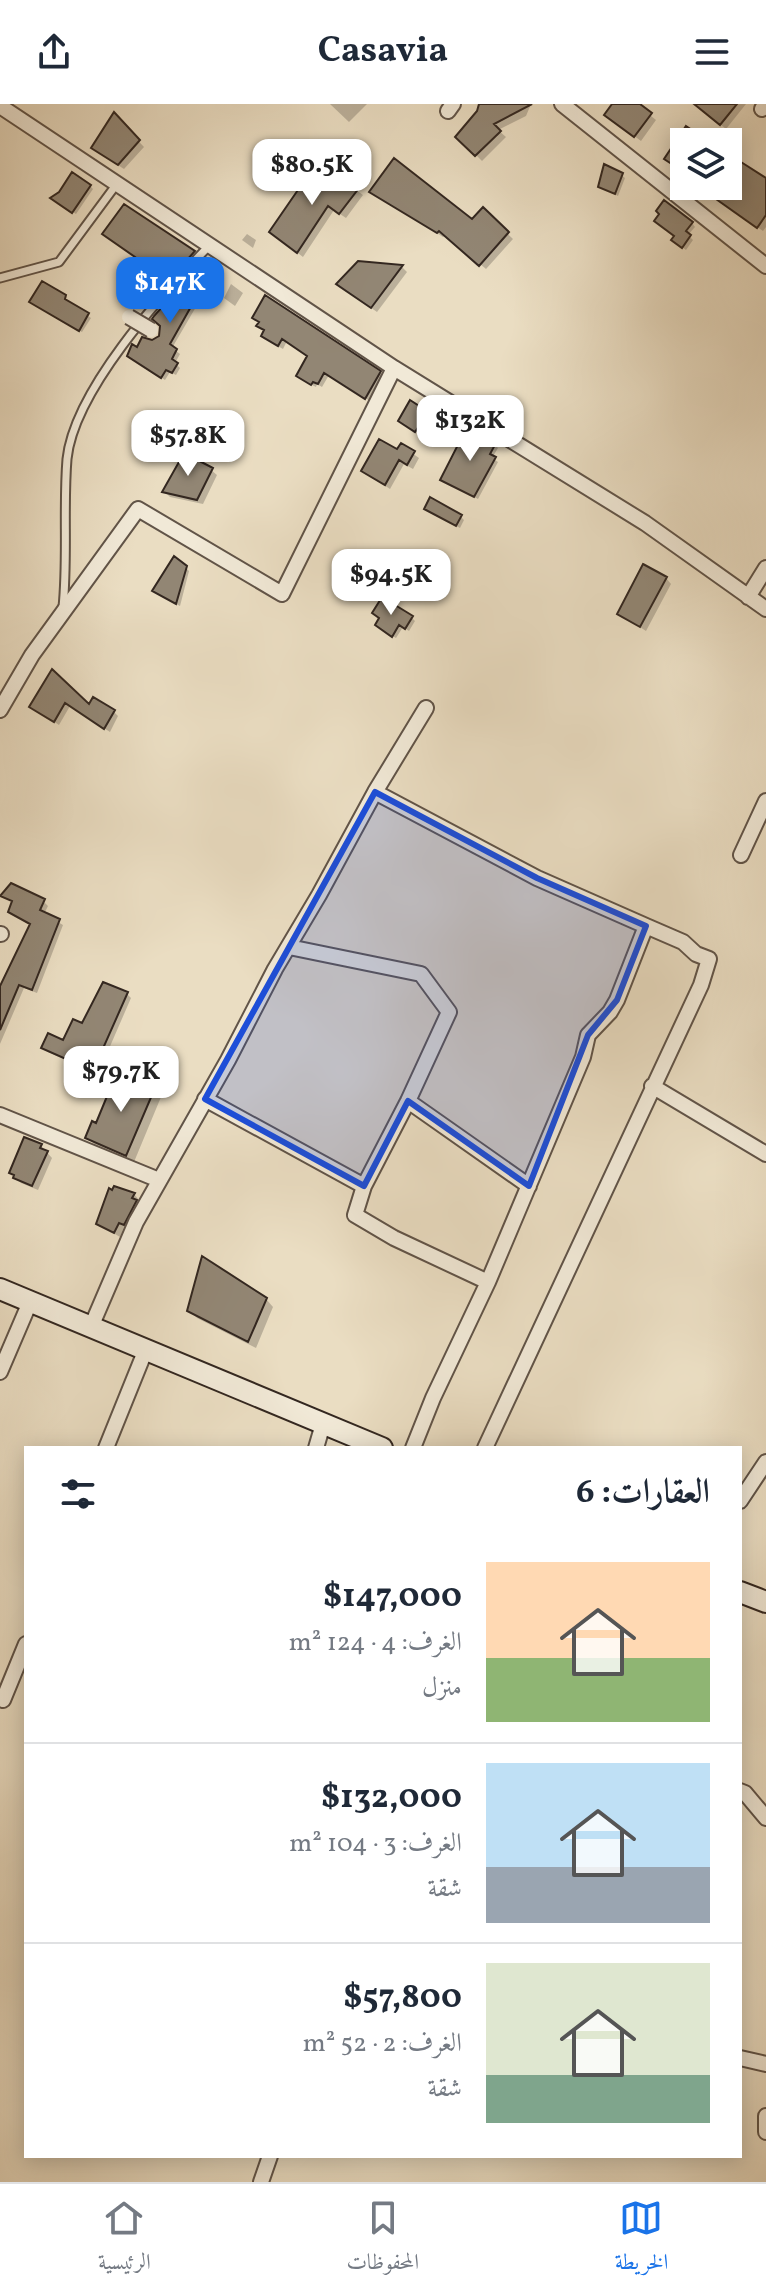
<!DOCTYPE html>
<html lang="ar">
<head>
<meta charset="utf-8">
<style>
  :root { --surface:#fff; --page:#f2f2f3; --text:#1f2937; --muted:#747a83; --line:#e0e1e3; --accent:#1a73e8 }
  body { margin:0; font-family:Vollkorn,Amiri,serif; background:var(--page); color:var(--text); direction:rtl; height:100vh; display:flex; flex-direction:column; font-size:30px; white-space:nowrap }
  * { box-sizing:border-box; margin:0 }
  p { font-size:26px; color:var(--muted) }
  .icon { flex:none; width:44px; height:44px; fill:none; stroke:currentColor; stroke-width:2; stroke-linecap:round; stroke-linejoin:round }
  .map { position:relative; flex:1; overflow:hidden; direction:ltr }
  .panel { position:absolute; left:24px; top:1342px; width:718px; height:712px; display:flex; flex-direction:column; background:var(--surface); border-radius:0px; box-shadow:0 4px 20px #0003; direction:rtl }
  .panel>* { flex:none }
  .buttons { position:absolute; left:670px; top:24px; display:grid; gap:16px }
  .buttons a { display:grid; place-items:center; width:72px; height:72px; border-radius:0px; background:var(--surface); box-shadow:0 4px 20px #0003; font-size:40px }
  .price { position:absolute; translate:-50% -68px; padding:0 18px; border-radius:16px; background:#fff; color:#222; font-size:26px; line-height:52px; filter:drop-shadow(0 2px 4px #0008) }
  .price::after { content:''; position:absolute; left:50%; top:48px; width:24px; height:18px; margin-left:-12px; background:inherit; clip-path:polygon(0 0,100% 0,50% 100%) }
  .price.active { background:var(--accent); color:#fff }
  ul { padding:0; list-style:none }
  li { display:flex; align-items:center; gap:24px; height:200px; padding:0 32px }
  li+li { border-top:2px solid var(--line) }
  li span { display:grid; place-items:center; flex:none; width:224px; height:160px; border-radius:0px; color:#555 }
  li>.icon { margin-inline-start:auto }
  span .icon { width:96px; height:96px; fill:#fffc; stroke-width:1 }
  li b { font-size:34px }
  h2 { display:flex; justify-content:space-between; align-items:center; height:96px; padding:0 32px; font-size:34px }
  header { display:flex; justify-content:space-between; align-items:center; height:104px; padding:0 32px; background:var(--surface); font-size:36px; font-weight:700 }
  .dock { display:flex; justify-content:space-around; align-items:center; height:112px; border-top:2px solid var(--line); background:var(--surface); font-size:22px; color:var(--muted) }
  .dock a { display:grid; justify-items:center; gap:4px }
  .dock .active { color:var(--accent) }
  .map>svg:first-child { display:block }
  .shadow { fill:#0003 }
  .building { fill:#928674; stroke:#332720; stroke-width:2 }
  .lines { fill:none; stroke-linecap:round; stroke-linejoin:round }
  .service-casing { stroke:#615448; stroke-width:11 }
  .minor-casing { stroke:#615448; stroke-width:18 }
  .secondary-casing { stroke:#332720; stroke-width:24 }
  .service { stroke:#f1e9d7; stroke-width:7 }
  .minor { stroke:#f1e9d7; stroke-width:14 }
  .secondary { stroke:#f1e9d7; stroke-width:20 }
  .minor-bridge-casing { stroke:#615448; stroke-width:18; stroke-linecap:butt }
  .minor-bridge { stroke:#f1e9d7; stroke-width:14 }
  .marked { fill:#1d4ed8; fill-opacity:0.2; stroke:#1d4ed8; stroke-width:6; stroke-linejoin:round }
</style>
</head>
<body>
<header><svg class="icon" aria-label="menu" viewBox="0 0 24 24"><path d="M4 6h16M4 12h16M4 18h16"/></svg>Casavia<svg class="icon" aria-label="share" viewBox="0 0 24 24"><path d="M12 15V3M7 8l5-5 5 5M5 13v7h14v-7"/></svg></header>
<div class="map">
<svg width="766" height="2078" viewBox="0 0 766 2078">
  <rect width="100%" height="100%" fill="#eaddc2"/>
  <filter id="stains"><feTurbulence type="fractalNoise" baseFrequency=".0025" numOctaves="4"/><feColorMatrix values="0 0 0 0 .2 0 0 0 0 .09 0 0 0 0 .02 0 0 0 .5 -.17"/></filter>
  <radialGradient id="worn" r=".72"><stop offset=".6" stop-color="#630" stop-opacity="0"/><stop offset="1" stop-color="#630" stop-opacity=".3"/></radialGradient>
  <path class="shadow" d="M 330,0 L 367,0 L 349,18 Z
    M 481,0 L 531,0 L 526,12 L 498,26 L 506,33 L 482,57 L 458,33 L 479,8 Z
    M 611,0 L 636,0 L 656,16 L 641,37 L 613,16 Z
    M 696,0 L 746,0 L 726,25 Z
    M 114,11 L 144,43 L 124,65 L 99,49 Z
    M 329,67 L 363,91 L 346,114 L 334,106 L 303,153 L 277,133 Z
    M 621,71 L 625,74 L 618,92 L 600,82 Z
    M 766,77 L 766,123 L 763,127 L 724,100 L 728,81 Z
    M 90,82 L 93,85 L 76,110 L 55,96 Z
    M 372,88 L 472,118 L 483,106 L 513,135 L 486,165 L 446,131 L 443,133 Z
    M 125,103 L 198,153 L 157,198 L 140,186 L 143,183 Z
    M 692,119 L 695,123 L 688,131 L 693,136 L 686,146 L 677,139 L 676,133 Z
    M 247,130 L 256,136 L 253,144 L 242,136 Z
    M 210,159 L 214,163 L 210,168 L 214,172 L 172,244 L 180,250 L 175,259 L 180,264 L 176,271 L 170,268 L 165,276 L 133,255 L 138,245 L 161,233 Z
    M 358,159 L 402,163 L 407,168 L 377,208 L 344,185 Z
    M 231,180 L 243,189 L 235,202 L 224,194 Z
    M 65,193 L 67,198 L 91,214 L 82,228 L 34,200 Z
    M 255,214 L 380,269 L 384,273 L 370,297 L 329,271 L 322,283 L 317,280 L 316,283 L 302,276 L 309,252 L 287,237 L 283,245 L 267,236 L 263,232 L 266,227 Z
    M 438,305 L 441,308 L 431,325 L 425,321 L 419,329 L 403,320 L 425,308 Z
    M 495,341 L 498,344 L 492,354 L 498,358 L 478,395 L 442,376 Z
    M 402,342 L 419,354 L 413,365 L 404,360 L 390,385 L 363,367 L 398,348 Z
    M 211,366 L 217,371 L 203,400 L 170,393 L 165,388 Z
    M 430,408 L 461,413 L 464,416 L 460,424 Z
    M 186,464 L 189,467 L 180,502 L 157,490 Z
    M 666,474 L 671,480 L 646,527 L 620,510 Z
    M 412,514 L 415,517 L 409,527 L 403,523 L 396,534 L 380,524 Z
    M 52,568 L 90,603 L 114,608 L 118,612 L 110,628 L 70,602 L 59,621 L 32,603 Z
    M 3,792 L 43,797 L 48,802 L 44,810 L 63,821 L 37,889 L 24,884 L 0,940 L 0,885 L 31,822 L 10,808 L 14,799 Z
    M 127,890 L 131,894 L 98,970 L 48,948 L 43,943 L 64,939 Z
    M 153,985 L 161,993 L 134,1058 L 95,1041 L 88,1034 L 97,1021 Z
    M 41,1042 L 52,1054 L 38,1086 L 21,1079 L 11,1069 Z
    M 134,1090 L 139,1096 L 137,1100 L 141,1103 L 129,1125 L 124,1123 L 120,1133 L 98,1120 Z
    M 266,1195 L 273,1203 L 256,1244 L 197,1214 L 189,1206 Z"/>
  <path class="building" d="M 479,0 L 532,0 L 494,20 L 501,27 L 475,52 L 455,33 L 477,7 Z
    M 612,0 L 640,0 L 652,9 L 634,33 L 604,11 Z
    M 694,0 L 737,0 L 720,21 Z
    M 114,8 L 140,36 L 118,61 L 91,44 Z
    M 686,22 L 710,38 L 684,38 L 684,68 L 664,55 Z
    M 394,54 L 472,115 L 483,103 L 509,128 L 479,162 L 439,127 L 437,129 L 369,88 Z
    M 741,58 L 766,74 L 766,111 L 757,124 L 716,95 L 725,82 L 728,82 L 728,77 Z
    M 604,60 L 623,69 L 615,90 L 598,83 Z
    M 329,65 L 359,84 L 339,110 L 328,102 L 297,149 L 269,128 L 300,83 L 294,78 Z
    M 72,68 L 91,81 L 72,109 L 50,94 L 59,88 Z
    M 664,96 L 693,118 L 686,127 L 691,131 L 682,144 L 671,136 L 674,132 L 654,117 L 659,110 L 656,107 Z
    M 124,100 L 195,147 L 152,195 L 138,186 L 141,182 L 123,171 L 135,153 L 102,130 Z
    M 206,154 L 211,158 L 208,165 L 211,167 L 170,240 L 177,245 L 172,255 L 178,259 L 172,269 L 166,266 L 161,274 L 127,252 L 132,240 L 137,243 L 142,233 L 152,236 L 159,232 L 160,222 L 152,215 L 154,212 Z
    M 358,157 L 403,161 L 371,204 L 336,180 Z
    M 42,177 L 66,191 L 65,195 L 89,209 L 79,227 L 29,198 Z
    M 265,191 L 381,267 L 365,295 L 324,269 L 318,280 L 313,278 L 311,281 L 296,272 L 307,252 L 282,235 L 278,242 L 261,232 L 264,226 L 256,222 L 259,218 L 252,214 Z
    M 410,296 L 424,305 L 429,297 L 439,304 L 428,323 L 421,319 L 415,328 L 398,317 Z
    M 467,323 L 496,339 L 490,350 L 496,353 L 474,393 L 440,376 Z
    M 379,335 L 397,345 L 401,339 L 415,347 L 407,361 L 399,356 L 385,381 L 361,367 Z
    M 184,349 L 213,364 L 197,396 L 162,388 Z
    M 430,393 L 462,411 L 456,422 L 424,405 Z
    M 174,452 L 187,462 L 176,500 L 152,487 Z
    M 643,460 L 667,473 L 640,523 L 617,510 Z
    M 382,493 L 413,512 L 405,525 L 399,521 L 392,533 L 375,521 L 379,514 L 372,509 Z
    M 52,565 L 89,600 L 93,593 L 115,606 L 104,625 L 65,599 L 54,618 L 29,603 Z
    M 11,779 L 45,795 L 40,806 L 60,815 L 32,886 L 19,881 L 0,926 L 0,882 L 30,820 L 8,808 L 12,797 L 0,792 Z
    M 103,878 L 128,888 L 93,967 L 41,944 L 48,929 L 63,936 L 73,915 L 82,919 Z
    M 117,968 L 155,984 L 126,1052 L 85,1034 L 92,1017 L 96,1019 Z
    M 24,1033 L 42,1040 L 40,1044 L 48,1047 L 32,1082 L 13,1074 L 14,1071 L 9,1069 Z
    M 114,1082 L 135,1089 L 132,1094 L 137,1096 L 124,1121 L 119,1119 L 114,1129 L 96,1120 L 109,1084 L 112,1086 Z
    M 202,1152 L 267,1194 L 248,1238 L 187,1207 Z"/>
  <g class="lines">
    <defs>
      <path id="service" d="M 0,174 L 59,158 L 116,81
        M 63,503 C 68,454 63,404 67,355 C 74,287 161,191 208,143"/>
      <path id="minor" d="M 562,0 L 766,162
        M 0,2 L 394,264 L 645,419 L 766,505
        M 762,5 L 765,0
        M 448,7 L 453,0
        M 748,493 L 766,464
        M 0,606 L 32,551 L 138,405 L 282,490 L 394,264
        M 375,688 L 537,774 L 646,822 L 617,896 L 610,908 L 588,931 L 583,953 L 488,1178 L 433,1294 L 413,1344
        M 741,751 L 766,697
        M 0,830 L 1,830
        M 289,843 L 421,870 L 449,908 L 408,997 L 364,1082 L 355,1111 L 394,1134 L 488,1178
        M 652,982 L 766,1050
        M 205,995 L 364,1082
        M 408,997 L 529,1082
        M 0,1011 L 159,1076
        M 91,1223 L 136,1118 L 228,956 L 275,865 L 319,791 L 375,688 L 426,604
        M 0,1268 L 30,1198
        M 106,1344 L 146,1245
        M 316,1344 L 323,1320
        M 485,1344 L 701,881 L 709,855 L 696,850 L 683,838 L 646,822
        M 740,1397 L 766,1358
        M 3,1596 L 26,1540
        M 740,1687 L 745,1689 L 766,1714
        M 740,1954 L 766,1960
        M 766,2012 L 766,2028
        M 261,2078 L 270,2052"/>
      <path id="secondary" d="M 0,1185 L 382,1344
        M 740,1488 L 766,1498"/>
    </defs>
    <use href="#service" class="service-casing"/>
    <use href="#minor" class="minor-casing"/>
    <use href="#secondary" class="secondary-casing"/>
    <use href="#service" class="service"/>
    <use href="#minor" class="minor"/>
    <use href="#secondary" class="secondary"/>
    <defs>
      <path id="minor-bridge" d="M 129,213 L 151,226"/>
    </defs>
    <use href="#minor-bridge" class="minor-bridge-casing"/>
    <use href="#minor-bridge" class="minor-bridge"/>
  </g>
  <path class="marked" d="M 375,688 L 537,774 L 646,822 L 617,896 L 588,931 L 529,1082 L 408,997 L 364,1082 L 205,995 Z"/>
  <rect width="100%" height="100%" filter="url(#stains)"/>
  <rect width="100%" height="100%" fill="url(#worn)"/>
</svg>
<div class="buttons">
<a><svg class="icon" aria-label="layers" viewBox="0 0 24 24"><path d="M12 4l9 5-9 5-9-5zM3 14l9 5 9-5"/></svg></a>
</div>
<b class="price" style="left:312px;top:103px">$80.5K</b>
<b class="price active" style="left:170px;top:221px">$147K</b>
<b class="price" style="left:470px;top:359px">$132K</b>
<b class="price" style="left:188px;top:374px">$57.8K</b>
<b class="price" style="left:391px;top:513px">$94.5K</b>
<b class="price" style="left:121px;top:1010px">$79.7K</b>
<section class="panel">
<h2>العقارات: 6<svg class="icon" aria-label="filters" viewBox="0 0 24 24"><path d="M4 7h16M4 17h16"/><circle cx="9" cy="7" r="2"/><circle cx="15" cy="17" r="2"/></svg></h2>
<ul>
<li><span style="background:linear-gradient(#ffd9b3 60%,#8fb573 0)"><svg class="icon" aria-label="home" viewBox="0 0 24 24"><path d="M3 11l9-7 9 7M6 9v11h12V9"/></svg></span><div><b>$147,000</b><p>الغرف: 4 · 124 m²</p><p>منزل</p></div></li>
<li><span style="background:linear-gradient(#bfe0f5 65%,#9aa5b1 0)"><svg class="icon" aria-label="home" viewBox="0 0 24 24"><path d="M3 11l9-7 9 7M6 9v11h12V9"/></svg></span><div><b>$132,000</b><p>الغرف: 3 · 104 m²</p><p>شقة</p></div></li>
<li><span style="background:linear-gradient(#dfe7d0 70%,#7fa58c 0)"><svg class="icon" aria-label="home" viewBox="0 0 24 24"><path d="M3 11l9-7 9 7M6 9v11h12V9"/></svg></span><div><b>$57,800</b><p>الغرف: 2 · 52 m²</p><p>شقة</p></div></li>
</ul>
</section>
</div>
<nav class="dock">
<a class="active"><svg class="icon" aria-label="map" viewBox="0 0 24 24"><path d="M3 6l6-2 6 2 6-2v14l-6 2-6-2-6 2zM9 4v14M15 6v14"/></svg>الخريطة</a>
<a><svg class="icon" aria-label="saved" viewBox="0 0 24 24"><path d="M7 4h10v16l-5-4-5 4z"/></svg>المحفوظات</a>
<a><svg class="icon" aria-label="home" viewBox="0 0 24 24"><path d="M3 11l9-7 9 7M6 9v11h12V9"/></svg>الرئيسية</a>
</nav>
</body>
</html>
